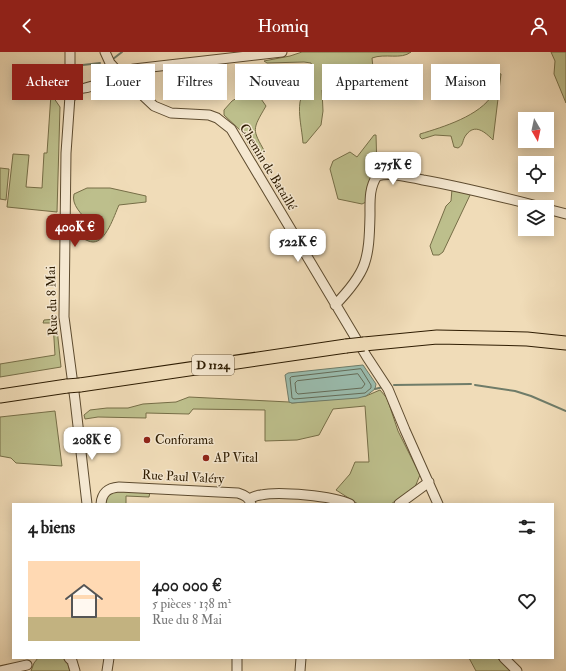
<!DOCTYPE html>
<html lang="fr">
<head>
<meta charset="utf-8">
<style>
  :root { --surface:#fff; --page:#f6f6f6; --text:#222; --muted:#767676; --line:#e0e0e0; --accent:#8f2418 }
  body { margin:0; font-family:"IM FELL Double Pica",serif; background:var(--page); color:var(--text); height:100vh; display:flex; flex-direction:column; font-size:15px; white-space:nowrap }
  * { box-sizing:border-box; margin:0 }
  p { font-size:13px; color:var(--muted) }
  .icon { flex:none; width:22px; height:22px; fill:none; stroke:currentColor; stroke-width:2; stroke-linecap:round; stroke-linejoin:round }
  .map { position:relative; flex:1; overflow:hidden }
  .panel { position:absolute; left:12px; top:451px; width:542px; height:156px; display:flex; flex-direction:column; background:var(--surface); border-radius:0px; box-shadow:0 2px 10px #0003 }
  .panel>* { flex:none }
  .top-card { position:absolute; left:12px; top:12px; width:542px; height:36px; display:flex; gap:8px }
  .needle { width:26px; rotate:171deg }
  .controls { position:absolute; left:518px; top:60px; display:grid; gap:8px }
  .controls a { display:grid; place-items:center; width:36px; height:36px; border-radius:0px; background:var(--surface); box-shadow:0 2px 10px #0003; font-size:20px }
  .price { position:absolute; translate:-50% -34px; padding:0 9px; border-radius:8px; background:#fff; color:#222; font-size:13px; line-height:26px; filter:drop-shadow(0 1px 2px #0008) }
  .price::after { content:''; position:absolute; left:50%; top:24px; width:12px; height:9px; margin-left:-6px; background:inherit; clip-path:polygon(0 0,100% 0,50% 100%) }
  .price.selected { background:var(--accent); color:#fff }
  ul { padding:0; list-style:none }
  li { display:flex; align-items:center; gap:12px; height:100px; padding:0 16px }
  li+li { border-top:1px solid var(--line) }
  li span { display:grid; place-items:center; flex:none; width:112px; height:80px; border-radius:0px; color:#555 }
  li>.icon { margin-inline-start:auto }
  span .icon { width:48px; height:48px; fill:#fffc; stroke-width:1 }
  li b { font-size:17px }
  h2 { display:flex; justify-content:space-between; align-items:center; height:48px; padding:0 16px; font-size:17px }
  .pill { padding:0 14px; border-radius:0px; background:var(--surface); box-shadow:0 2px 10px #0003; font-size:14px; line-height:36px }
  .pill.selected { background:var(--accent); color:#fff }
  header { display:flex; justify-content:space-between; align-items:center; height:52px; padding:0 16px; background:var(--accent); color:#fff; font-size:18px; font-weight:600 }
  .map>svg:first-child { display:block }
  .green { fill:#bdbf8c; stroke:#766e47 }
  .water { fill:#9abcae; stroke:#6f7c69 }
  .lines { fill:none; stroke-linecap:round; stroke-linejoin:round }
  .shore { stroke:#646c58; stroke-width:1 }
  .stream { stroke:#6f7c69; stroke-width:2 }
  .minor-casing { stroke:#5e4c30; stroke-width:11 }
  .highway-casing { stroke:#2e1c02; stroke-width:15 }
  .minor { stroke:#f5e8d1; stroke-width:9 }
  .highway { stroke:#f0dcb8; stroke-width:13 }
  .highway-bridge-casing { stroke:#2e1c02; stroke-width:15; stroke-linecap:butt }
  .highway-bridge { stroke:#f0dcb8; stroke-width:13 }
  .poi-dot { fill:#8f2418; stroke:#f5e8d1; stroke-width:1.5 }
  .labels { text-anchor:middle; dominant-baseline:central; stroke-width:3; stroke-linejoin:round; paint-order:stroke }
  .shield { fill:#f5e8d1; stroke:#6a5940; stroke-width:1 }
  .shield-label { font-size:12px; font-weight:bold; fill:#2e1c02 }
  .street-label { font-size:13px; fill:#2e1c02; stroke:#f5e8d1 }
  .poi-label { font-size:13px; fill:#2e1c02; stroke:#f5e8d1; text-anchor:start }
</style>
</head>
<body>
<header><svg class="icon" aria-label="back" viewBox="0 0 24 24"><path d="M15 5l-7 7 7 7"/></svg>Homiq<svg class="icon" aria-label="person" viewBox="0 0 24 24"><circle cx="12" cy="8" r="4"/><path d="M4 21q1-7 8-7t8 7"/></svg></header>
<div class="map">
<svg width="566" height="619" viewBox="0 0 566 619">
  <rect width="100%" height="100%" fill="#f0dcb8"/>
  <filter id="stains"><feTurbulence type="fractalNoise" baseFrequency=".005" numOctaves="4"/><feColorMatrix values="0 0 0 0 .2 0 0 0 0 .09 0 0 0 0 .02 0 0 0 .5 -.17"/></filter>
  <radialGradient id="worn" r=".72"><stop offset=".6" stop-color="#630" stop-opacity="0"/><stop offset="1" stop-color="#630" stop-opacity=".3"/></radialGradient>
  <path class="green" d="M 302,0 L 411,0 C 401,8 385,1 372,6 L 375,36 L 322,38 L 323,59 L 321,73 L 306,91 L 303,91 C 302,78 298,62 300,50 C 303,37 317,25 311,11 L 304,10 L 267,11 L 264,9 L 290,4 Z
    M 551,0 L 566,0 L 566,51 L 554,22 L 555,9 Z
    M 498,21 L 501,22 L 493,88 C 485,80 475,71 466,83 C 462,88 464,93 458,96 L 454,95 L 451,84 L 435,83 L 422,87 L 420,85 L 420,82 C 443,75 480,64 493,42 C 496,36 496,28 498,21 Z
    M 247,40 L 259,44 L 266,54 C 252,78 252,77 265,100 L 256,105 L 241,79 L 224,63 L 224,58 L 232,49 Z
    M 51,42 L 60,55 L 57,160 L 7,155 L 13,102 L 29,103 L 26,135 L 42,136 L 44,101 L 47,101 Z
    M 374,83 L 376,83 L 377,117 C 368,127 368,137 366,150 L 362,152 L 338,147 L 330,117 L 333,109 L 350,100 L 357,105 Z
    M 0,116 L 9,117 L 6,148 L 0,147 Z
    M 87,136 L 110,136 L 146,144 L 146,150 L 119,153 C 114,164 106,190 93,190 C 87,190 78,183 73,181 L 84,176 L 88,170 C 82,162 71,153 74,142 Z
    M 452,137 L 471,141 L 443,200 L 439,203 L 433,203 L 430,194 L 446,154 L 451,149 Z
    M 56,267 L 61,315 L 0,325 L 0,312 L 55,303 L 53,271 L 43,271 L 44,268 Z
    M 380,338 L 387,346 L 398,379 L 420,423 L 415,435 L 391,452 L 358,452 L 336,438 L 350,422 L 355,410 L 369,410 L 365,354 L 333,357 L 319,383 L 297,388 L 265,389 L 265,358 L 193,357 L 189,362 L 146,361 L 146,366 L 98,365 L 85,367 L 84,363 L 90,358 L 107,356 L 128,356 L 143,352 L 176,350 L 189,345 L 289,350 L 292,351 L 366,344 Z
    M 55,359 L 62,414 L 16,411 L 11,406 L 0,404 L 0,365 Z
    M 117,439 L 150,440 L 149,445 L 126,444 L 126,452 L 105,452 C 105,444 110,441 117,439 Z
    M 38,606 L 63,606 L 68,612 L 70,619 L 31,619 L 34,611 Z
    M 469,606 L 497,606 L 510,619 L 476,619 Z"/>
  <path class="water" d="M 363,313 L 376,332 L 375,337 L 366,344 L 358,346 L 292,351 L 289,350 L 285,323 L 288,321 Z"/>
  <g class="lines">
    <path class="shore" d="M 361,317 L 371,333 L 371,336 L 365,341 L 294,347 L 292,346 L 290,326 L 291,325 Z
      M 358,322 L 365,332 L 362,336 L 298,342 L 296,340 L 295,331 L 297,329 Z"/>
    <path class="stream" d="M 113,7 L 122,0
      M 74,14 L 100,11
      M 57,15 L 61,15
      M 394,333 L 471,332
      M 475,333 L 515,339 L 531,344 L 566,359
      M 375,337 L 383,335"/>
    <defs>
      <path id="minor" d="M 105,0 L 110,11 L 119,21 L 154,54 L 171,61 L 209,63 L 217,66 L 231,77 L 367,305 L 388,337 L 405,378 L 438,452
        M 70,28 L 70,0
        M62 36a8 8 0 1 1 16 0a8 8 0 1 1-16 0Z
        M 77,37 C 100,36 113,21 134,17 L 282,0
        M 70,44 L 66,101 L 64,265 L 75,348 L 87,452
        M 547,157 L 566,162
        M 335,253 C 367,220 369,208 370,163 C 370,149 369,136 377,124 C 391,120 408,125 423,128 C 463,135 502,145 541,155
        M 249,447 C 253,445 257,443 261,443 C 279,439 333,444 350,452
        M 101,452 C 102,440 108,436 119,435 L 238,441 C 244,443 249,445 251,452
        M 399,452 L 429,430
        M 69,606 L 72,609 L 75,619
        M 504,606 L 517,619
        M 0,619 L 27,613
        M 107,619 L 109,606
        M 237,619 L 237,606
        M 300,619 L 301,606"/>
      <path id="highway" d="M 364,292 L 437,285 L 527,287 L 566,291
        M 80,333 L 346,294
        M 0,344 L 67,334"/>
    </defs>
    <use href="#minor" class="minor-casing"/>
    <use href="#highway" class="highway-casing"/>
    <use href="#minor" class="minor"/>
    <use href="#highway" class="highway"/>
    <defs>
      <path id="highway-bridge" d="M 346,294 L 364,292
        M 67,334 L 80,333"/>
    </defs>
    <use href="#highway-bridge" class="highway-bridge-casing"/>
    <use href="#highway-bridge" class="highway-bridge"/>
  </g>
  <g class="poi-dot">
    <circle cx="147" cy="388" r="4"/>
    <circle cx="206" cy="406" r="4"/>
  </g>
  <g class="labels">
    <rect class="shield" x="192" y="303" width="42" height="20" rx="3"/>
    <g class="shield-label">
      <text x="213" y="313">D 1124</text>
    </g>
    <g class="street-label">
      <text transform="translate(268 115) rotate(59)">Chemin de Bataillé</text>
      <text transform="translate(52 249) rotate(-92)">Rue du 8 Mai</text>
      <text transform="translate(183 425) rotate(3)">Rue Paul Valéry</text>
    </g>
    <g class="poi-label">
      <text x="155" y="388">Conforama</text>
      <text x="214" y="406">AP Vital</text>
    </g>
  </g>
  <rect width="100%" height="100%" filter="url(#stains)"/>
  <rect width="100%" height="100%" fill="url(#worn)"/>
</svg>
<div class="controls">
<a><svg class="needle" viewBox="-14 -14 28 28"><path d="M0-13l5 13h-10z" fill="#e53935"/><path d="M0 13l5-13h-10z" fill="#767676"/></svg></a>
<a><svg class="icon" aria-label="locate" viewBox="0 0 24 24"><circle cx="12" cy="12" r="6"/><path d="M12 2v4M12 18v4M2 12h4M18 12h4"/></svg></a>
<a><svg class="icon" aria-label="layers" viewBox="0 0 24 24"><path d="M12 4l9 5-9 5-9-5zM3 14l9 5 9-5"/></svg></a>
</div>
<b class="price" style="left:393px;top:134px">275K €</b>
<b class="price selected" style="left:75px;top:196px">400K €</b>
<b class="price" style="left:298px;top:211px">522K €</b>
<b class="price" style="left:92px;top:409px">208K €</b>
<div class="top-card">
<a class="pill selected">Acheter</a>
<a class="pill">Louer</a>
<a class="pill">Filtres</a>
<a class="pill">Nouveau</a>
<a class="pill">Appartement</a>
<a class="pill">Maison</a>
</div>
<section class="panel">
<h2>4 biens<svg class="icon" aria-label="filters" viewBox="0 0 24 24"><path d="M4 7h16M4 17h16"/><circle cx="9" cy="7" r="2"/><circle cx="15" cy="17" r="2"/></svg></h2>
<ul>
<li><span style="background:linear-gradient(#ffd9b3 70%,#c2b280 0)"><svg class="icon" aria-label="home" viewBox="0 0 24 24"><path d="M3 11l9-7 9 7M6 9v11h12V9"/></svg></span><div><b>400 000 €</b><p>5 pièces · 138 m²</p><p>Rue du 8 Mai</p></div><svg class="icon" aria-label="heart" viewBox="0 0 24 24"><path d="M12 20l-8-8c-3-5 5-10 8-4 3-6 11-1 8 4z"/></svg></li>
</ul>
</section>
</div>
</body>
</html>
